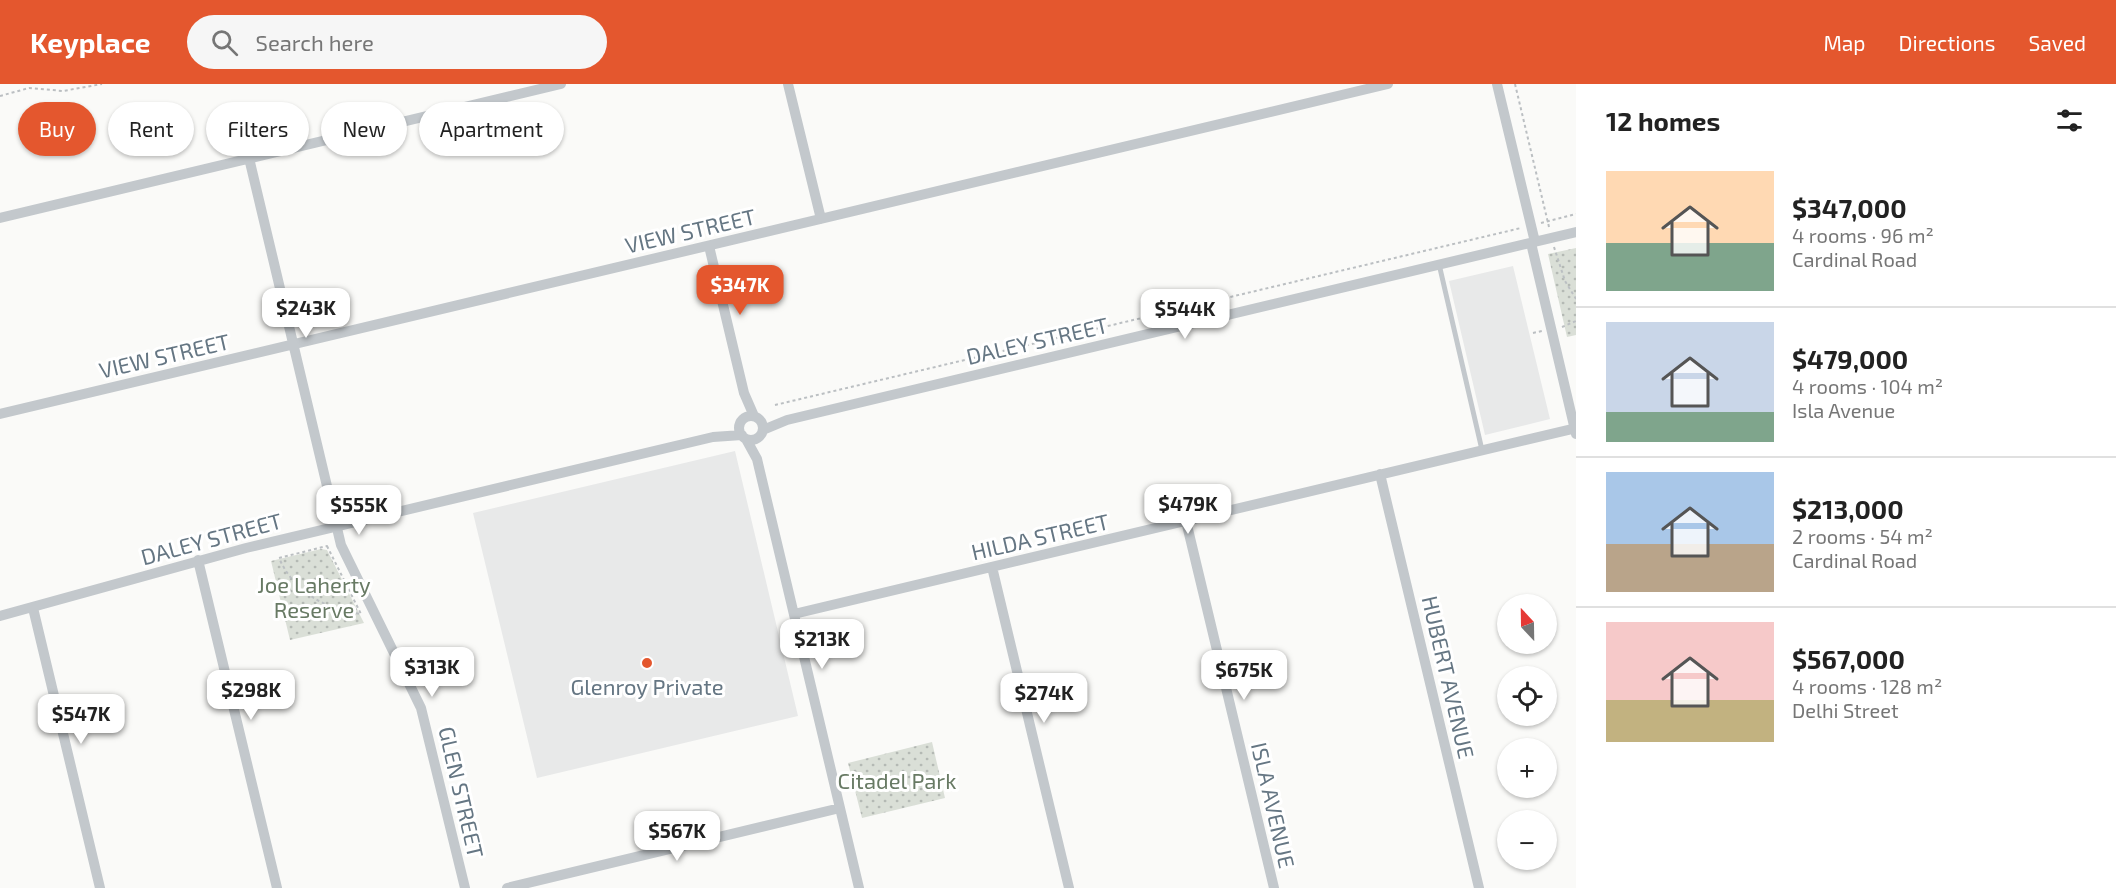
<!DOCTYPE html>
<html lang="en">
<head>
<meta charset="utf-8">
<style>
  :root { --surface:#fff; --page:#f6f6f6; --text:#222; --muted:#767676; --line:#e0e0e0; --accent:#e4572e }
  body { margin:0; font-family:"Exo 2",sans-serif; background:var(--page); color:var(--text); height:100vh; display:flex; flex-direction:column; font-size:22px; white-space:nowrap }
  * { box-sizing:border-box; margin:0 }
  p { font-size:20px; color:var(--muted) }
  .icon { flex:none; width:33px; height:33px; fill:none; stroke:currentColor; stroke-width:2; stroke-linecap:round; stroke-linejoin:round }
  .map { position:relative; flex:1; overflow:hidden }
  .drawer { display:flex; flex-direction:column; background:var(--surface); width:540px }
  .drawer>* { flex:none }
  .banner { position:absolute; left:18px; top:18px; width:570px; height:54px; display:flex; gap:12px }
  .needle { width:39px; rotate:338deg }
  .buttons { position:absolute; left:1497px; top:510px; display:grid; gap:12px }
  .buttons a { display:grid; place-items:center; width:60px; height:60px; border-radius:50%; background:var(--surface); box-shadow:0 2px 4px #0004; font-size:30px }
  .price { position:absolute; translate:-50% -51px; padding:0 14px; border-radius:12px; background:#fff; color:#222; font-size:20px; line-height:39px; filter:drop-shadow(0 2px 3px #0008) }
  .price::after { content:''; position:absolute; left:50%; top:36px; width:18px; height:14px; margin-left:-9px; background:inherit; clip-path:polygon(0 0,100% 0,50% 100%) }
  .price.selected { background:var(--accent); color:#fff }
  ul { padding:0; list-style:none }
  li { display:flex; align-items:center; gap:18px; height:150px; padding:0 30px }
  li+li { border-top:2px solid var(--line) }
  li span { display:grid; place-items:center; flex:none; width:168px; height:120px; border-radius:0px; color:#555 }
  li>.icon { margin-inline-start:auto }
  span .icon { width:72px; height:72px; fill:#fffc; stroke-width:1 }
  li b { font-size:26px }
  h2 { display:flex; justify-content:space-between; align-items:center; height:72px; padding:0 30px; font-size:26px }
  .tag { padding:0 21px; border-radius:27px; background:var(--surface); box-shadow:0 2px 4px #0004; font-size:21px; line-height:54px }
  .tag.selected { background:var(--accent); color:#fff }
  header { display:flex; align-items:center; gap:36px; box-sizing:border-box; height:84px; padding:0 30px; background:var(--accent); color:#fff }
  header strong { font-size:28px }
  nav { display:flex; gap:33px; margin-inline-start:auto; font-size:21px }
  .search { width:420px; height:54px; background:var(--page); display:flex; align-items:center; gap:15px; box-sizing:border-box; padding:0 21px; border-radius:33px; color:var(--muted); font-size:22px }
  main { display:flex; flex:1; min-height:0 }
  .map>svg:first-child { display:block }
  .built { fill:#e8e9e9 }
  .park { fill:url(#park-dots) }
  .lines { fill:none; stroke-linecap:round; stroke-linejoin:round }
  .path { stroke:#bbbfc2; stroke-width:2; stroke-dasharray:3 3; stroke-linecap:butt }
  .service { stroke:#c3c8cc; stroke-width:5 }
  .minor { stroke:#c3c8cc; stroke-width:10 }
  .poi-dot { fill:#e4572e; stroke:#fff; stroke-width:2 }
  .labels { text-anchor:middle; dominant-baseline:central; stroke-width:6; stroke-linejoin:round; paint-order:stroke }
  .street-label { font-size:22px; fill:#657683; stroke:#fff }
  .park-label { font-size:22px; fill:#687a64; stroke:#fff }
  .poi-label { font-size:22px; fill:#657683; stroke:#fff }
</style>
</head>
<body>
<header>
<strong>Keyplace</strong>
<div class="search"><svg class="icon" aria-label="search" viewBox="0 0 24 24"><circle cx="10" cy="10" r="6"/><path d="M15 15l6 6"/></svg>Search here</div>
<nav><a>Map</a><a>Directions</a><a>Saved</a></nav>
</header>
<main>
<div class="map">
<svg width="1576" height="804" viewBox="0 0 1576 804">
  <defs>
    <pattern id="park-dots" width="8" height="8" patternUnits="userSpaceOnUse" patternTransform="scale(1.5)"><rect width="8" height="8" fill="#dadfd7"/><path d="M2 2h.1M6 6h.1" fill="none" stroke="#b4b9b4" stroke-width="1.8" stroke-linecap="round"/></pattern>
  </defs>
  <rect width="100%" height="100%" fill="#fafaf8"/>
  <path class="built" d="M 1513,182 L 1550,335 L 1485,351 L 1449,197 Z
    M 735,367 L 798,632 L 537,694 L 473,429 Z"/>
  <path class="park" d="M 1576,164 L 1576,251 L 1567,253 L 1548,170 Z
    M 321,465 L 327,466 L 364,539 L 290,556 L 271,477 Z
    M 932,658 L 945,714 L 862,734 L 848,679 Z"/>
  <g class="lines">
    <path class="path" d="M 1515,0 L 1549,143
      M 0,12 L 29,4 L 63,7 L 102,0
      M 1541,139 L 1576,130
      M 1554,163 L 1565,197 L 1576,215
      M 1562,243 L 1576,237
      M 1533,249 L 1542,247
      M 775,321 L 1521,144
      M 327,462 L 361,530 C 325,525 294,508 279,474 Z"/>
    <path class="service" d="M 1439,180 L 1482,366"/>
    <path class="minor" d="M 788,0 L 821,135
      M 1497,0 L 1535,158
      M 249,74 L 341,461 L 421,624 L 465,804
      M 0,134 L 561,0
      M 1531,159 L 1576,350
      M 709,162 L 744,309 L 754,332
      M 0,330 L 1388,0
      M739 344a12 12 0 1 1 24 0a12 12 0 1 1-24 0Z
      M 763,346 L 787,336 L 1576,148
      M 746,355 L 757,375 L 859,804
      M 1380,390 L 1479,804
      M 1186,437 L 1274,804
      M 198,476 L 277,804
      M 992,483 L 1069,804
      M 33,524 L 100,804
      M 794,530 L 1576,344
      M 0,532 L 246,464 L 713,353 L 742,351
      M 507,804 L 840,724"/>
  </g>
  <circle class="poi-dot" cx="647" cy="579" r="6"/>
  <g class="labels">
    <g class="street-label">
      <text transform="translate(690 146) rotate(-13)">VIEW STREET</text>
      <text transform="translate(1037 256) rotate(-13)">DALEY STREET</text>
      <text transform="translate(164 271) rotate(-13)">VIEW STREET</text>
      <text transform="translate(1040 452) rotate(-13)">HILDA STREET</text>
      <text transform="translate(211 454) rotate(-15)">DALEY STREET</text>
      <text transform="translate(1449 593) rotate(77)">HUBERT AVENUE</text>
      <text transform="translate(462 708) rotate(77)">GLEN STREET</text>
      <text transform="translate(1274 721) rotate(77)">ISLA AVENUE</text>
    </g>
    <g class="park-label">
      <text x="314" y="500">Joe Laherty<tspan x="314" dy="25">Reserve</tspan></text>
      <text x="897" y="696">Citadel Park</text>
    </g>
    <g class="poi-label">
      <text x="647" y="602">Glenroy Private</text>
    </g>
  </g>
</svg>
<div class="buttons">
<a><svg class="needle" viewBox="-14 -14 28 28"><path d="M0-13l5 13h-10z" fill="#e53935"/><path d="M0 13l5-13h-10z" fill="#767676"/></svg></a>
<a><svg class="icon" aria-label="locate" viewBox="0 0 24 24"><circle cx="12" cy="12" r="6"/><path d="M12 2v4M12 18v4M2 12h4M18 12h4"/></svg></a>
<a>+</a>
<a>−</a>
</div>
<b class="price selected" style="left:740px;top:232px">$347K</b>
<b class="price" style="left:306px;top:255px">$243K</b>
<b class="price" style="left:1185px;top:256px">$544K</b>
<b class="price" style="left:1188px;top:451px">$479K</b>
<b class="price" style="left:359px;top:452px">$555K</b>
<b class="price" style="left:822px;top:586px">$213K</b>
<b class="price" style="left:432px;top:614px">$313K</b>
<b class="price" style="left:1244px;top:617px">$675K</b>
<b class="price" style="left:251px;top:637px">$298K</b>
<b class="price" style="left:1044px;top:640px">$274K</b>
<b class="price" style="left:81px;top:661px">$547K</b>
<b class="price" style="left:677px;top:778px">$567K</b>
<div class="banner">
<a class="tag selected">Buy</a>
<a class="tag">Rent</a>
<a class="tag">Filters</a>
<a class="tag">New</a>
<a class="tag">Apartment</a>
</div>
</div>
<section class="drawer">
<h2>12 homes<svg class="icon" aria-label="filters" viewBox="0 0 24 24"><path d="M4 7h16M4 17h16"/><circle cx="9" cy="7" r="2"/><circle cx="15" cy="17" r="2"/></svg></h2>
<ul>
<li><span style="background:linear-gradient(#ffd9b3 60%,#7fa58c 0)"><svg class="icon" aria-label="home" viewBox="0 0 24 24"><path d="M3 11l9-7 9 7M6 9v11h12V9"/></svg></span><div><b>$347,000</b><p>4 rooms · 96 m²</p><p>Cardinal Road</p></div></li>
<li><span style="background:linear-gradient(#c9d6e8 75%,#7fa58c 0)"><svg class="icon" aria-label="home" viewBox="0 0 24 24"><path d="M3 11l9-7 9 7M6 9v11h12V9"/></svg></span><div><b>$479,000</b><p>4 rooms · 104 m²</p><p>Isla Avenue</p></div></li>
<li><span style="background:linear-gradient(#a9c7e8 60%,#b9a48a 0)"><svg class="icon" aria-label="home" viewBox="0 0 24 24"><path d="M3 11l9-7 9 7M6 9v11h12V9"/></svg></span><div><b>$213,000</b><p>2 rooms · 54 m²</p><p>Cardinal Road</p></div></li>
<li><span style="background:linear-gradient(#f6c9c9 65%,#c2b280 0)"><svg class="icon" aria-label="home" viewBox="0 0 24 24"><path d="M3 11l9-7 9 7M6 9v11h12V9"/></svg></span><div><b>$567,000</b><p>4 rooms · 128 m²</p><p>Delhi Street</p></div></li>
</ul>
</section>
</main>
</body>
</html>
